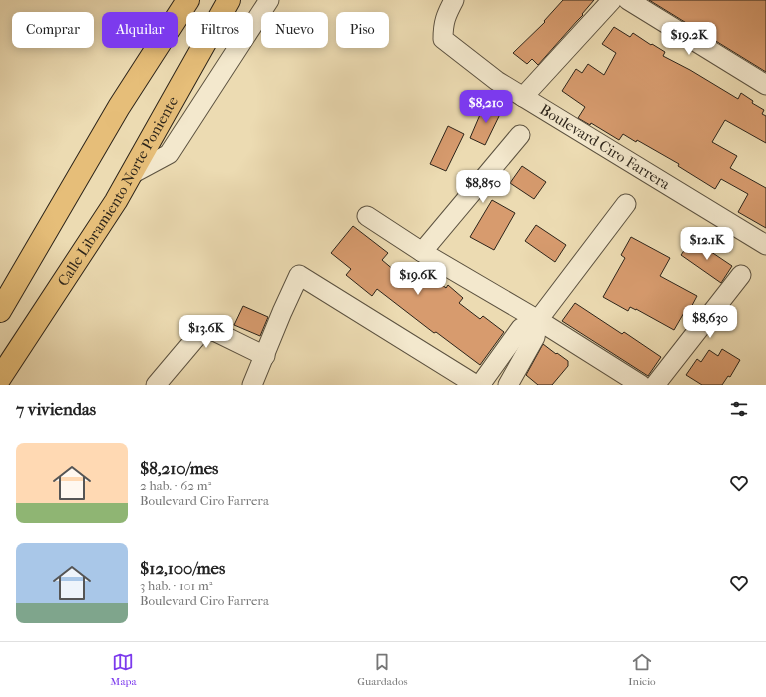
<!DOCTYPE html>
<html lang="es">
<head>
<meta charset="utf-8">
<style>
  :root { --surface:#fff; --page:#f6f6f6; --text:#222; --muted:#767676; --line:#e0e0e0; --accent:#7c3aed }
  body { margin:0; font-family:"IM FELL French Canon",serif; background:var(--page); color:var(--text); height:100vh; display:flex; flex-direction:column; font-size:15px; white-space:nowrap }
  * { box-sizing:border-box; margin:0 }
  p { font-size:13px; color:var(--muted) }
  .icon { flex:none; width:22px; height:22px; fill:none; stroke:currentColor; stroke-width:2; stroke-linecap:round; stroke-linejoin:round }
  .map { position:relative; height:385px; overflow:hidden }
  .details { display:flex; flex-direction:column; background:var(--surface); flex:1 }
  .details>* { flex:none }
  .hud { position:absolute; left:12px; top:12px; width:400px; height:36px; display:flex; gap:8px }
  .price { position:absolute; translate:-50% -34px; padding:0 9px; border-radius:8px; background:#fff; color:#222; font-size:13px; line-height:26px; filter:drop-shadow(0 1px 2px #0008) }
  .price::after { content:''; position:absolute; left:50%; top:24px; width:12px; height:9px; margin-left:-6px; background:inherit; clip-path:polygon(0 0,100% 0,50% 100%) }
  .price.current { background:var(--accent); color:#fff }
  ul { padding:0; list-style:none }
  li { display:flex; align-items:center; gap:12px; height:100px; padding:0 16px }
  li span { display:grid; place-items:center; flex:none; width:112px; height:80px; border-radius:8px; color:#555 }
  li>.icon { margin-inline-start:auto }
  span .icon { width:48px; height:48px; fill:#fffc; stroke-width:1 }
  li b { font-size:17px }
  h2 { display:flex; justify-content:space-between; align-items:center; height:48px; padding:0 16px; font-size:17px }
  .pill { padding:0 14px; border-radius:8px; background:var(--surface); box-shadow:0 2px 10px #0003; font-size:14px; line-height:36px }
  .pill.current { background:var(--accent); color:#fff }
  .tab-bar { display:flex; justify-content:space-around; align-items:center; height:56px; border-top:1px solid var(--line); background:var(--surface); font-size:11px; color:var(--muted) }
  .tab-bar a { display:grid; justify-items:center; gap:2px }
  .tab-bar .current { color:var(--accent) }
  .map>svg:first-child { display:block }
  .building { fill:#d79b6e; stroke:#2c241a }
  .lines { fill:none; stroke-linecap:round; stroke-linejoin:round }
  .minor-casing { stroke:#5c5240; stroke-width:21 }
  .highway-casing { stroke:#2c241a; stroke-width:24 }
  .minor { stroke:#f3e8cd; stroke-width:19 }
  .highway { stroke:#e6be79; stroke-width:22 }
  .labels { text-anchor:middle; dominant-baseline:central; stroke-width:4; stroke-linejoin:round; paint-order:stroke }
  .street-label { font-size:15px; fill:#2c241a; stroke:#f3e8cd }
</style>
</head>
<body>
<div class="map">
<svg width="766" height="385" viewBox="0 0 766 385">
  <rect width="100%" height="100%" fill="#ecdbb2"/>
  <filter id="stains"><feTurbulence type="fractalNoise" baseFrequency=".005" numOctaves="4"/><feColorMatrix values="0 0 0 0 .2 0 0 0 0 .09 0 0 0 0 .02 0 0 0 .5 -.17"/></filter>
  <radialGradient id="worn" r=".72"><stop offset=".6" stop-color="#630" stop-opacity="0"/><stop offset="1" stop-color="#630" stop-opacity=".3"/></radialGradient>
  <path class="building" d="M 563,0 L 594,0 L 582,14 L 583,15 L 577,21 L 538,65 L 532,59 L 527,64 L 513,53 L 545,22 L 544,21 Z
    M 649,0 L 766,0 L 766,72 Z
    M 614,27 L 630,37 L 633,33 L 651,45 L 652,44 L 665,52 L 663,56 L 690,70 L 738,99 L 741,93 L 753,101 L 752,103 L 764,110 L 762,114 L 766,116 L 766,143 L 725,120 L 712,142 L 737,156 L 730,168 L 766,188 L 766,228 L 738,212 L 748,194 L 721,179 L 715,189 L 678,166 L 679,164 L 637,140 L 636,142 L 623,134 L 619,140 L 591,123 L 590,125 L 578,118 L 585,107 L 562,91 L 576,69 L 582,73 L 588,64 L 604,75 L 616,53 L 602,44 Z
    M 485,103 L 502,110 L 485,145 L 470,138 Z
    M 448,126 L 464,134 L 446,171 L 430,164 Z
    M 522,166 L 546,182 L 534,199 L 510,183 Z
    M 492,200 L 515,213 L 494,250 L 470,237 Z
    M 536,225 L 566,245 L 555,262 L 525,241 Z
    M 353,226 L 388,253 L 382,260 L 402,277 L 414,263 L 446,288 L 448,285 L 463,298 L 459,303 L 480,319 L 483,316 L 504,332 L 480,365 L 436,332 L 434,333 L 377,289 L 372,296 L 346,275 L 351,269 L 331,253 Z
    M 631,237 L 670,258 L 660,276 L 697,296 L 688,313 L 685,311 L 674,330 L 636,309 L 636,310 L 630,307 L 628,311 L 603,297 L 625,258 L 621,255 Z
    M 692,239 L 732,266 L 721,283 L 681,255 Z
    M 575,303 L 622,334 L 624,332 L 661,357 L 648,376 L 562,321 Z
    M 243,306 L 268,317 L 260,336 L 234,325 Z
    M 543,344 L 556,354 L 557,353 L 568,361 L 568,366 L 552,385 L 538,385 L 526,375 Z
    M 722,349 L 740,360 L 730,377 L 728,376 L 722,385 L 702,385 L 686,375 L 697,359 L 701,362 L 709,350 L 718,356 Z"/>
  <g class="lines">
    <defs>
      <g id="minor">
        <path id="s1" d="M 454,0 C 446,15 443,22 443,39 L 497,81 L 766,245"/>
        <path d="M 628,0 L 766,85"/>
        <path d="M 523,97 L 612,0"/>
        <path d="M 130,175 L 169,154 L 269,0"/>
        <path d="M 367,216 L 422,252 L 538,320 L 641,385"/>
        <path d="M 422,252 L 520,135"/>
        <path d="M 156,385 L 199,334 L 207,330 L 216,332 L 265,356"/>
        <path d="M 252,385 L 282,312 L 299,275 L 476,385"/>
        <path d="M 480,385 L 521,328 L 538,320"/>
        <path d="M 508,385 L 535,337 L 538,320 L 626,204"/>
        <path d="M 655,385 L 741,275"/>
      </g>
      <g id="highway">
        <path d="M 0,311 L 119,107 L 188,0"/>
        <path id="s2" d="M 0,378 L 116,201 L 229,0"/>
      </g>
    </defs>
    <use href="#minor" class="minor-casing"/>
    <use href="#highway" class="highway-casing"/>
    <use href="#minor" class="minor"/>
    <use href="#highway" class="highway"/>
  </g>
  <g class="labels">
    <g class="street-label">
      <text stroke="none"><textPath href="#s1" startOffset="236">Boulevard Ciro Farrera</textPath></text>
      <text stroke="none"><textPath href="#s2" startOffset="221">Calle Libramiento Norte Poniente</textPath></text>
    </g>
  </g>
  <rect width="100%" height="100%" filter="url(#stains)"/>
  <rect width="100%" height="100%" fill="url(#worn)"/>
</svg>
<b class="price" style="left:689px;top:56px">$19.2K</b>
<b class="price current" style="left:486px;top:124px">$8,210</b>
<b class="price" style="left:483px;top:204px">$8,850</b>
<b class="price" style="left:707px;top:261px">$12.1K</b>
<b class="price" style="left:418px;top:296px">$19.6K</b>
<b class="price" style="left:710px;top:339px">$8,630</b>
<b class="price" style="left:206px;top:349px">$13.6K</b>
<div class="hud">
<a class="pill">Comprar</a>
<a class="pill current">Alquilar</a>
<a class="pill">Filtros</a>
<a class="pill">Nuevo</a>
<a class="pill">Piso</a>
</div>
</div>
<section class="details">
<h2>7 viviendas<svg class="icon" aria-label="filters" viewBox="0 0 24 24"><path d="M4 7h16M4 17h16"/><circle cx="9" cy="7" r="2"/><circle cx="15" cy="17" r="2"/></svg></h2>
<ul>
<li><span style="background:linear-gradient(#ffd9b3 75%,#8fb573 0)"><svg class="icon" aria-label="home" viewBox="0 0 24 24"><path d="M3 11l9-7 9 7M6 9v11h12V9"/></svg></span><div><b>$8,210/mes</b><p>2 hab. · 62 m²</p><p>Boulevard Ciro Farrera</p></div><svg class="icon" aria-label="heart" viewBox="0 0 24 24"><path d="M12 20l-8-8c-3-5 5-10 8-4 3-6 11-1 8 4z"/></svg></li>
<li><span style="background:linear-gradient(#a9c7e8 75%,#7fa58c 0)"><svg class="icon" aria-label="home" viewBox="0 0 24 24"><path d="M3 11l9-7 9 7M6 9v11h12V9"/></svg></span><div><b>$12,100/mes</b><p>3 hab. · 101 m²</p><p>Boulevard Ciro Farrera</p></div><svg class="icon" aria-label="heart" viewBox="0 0 24 24"><path d="M12 20l-8-8c-3-5 5-10 8-4 3-6 11-1 8 4z"/></svg></li>
</ul>
</section>
<nav class="tab-bar">
<a class="current"><svg class="icon" aria-label="map" viewBox="0 0 24 24"><path d="M3 6l6-2 6 2 6-2v14l-6 2-6-2-6 2zM9 4v14M15 6v14"/></svg>Mapa</a>
<a><svg class="icon" aria-label="saved" viewBox="0 0 24 24"><path d="M7 4h10v16l-5-4-5 4z"/></svg>Guardados</a>
<a><svg class="icon" aria-label="home" viewBox="0 0 24 24"><path d="M3 11l9-7 9 7M6 9v11h12V9"/></svg>Inicio</a>
</nav>
</body>
</html>
